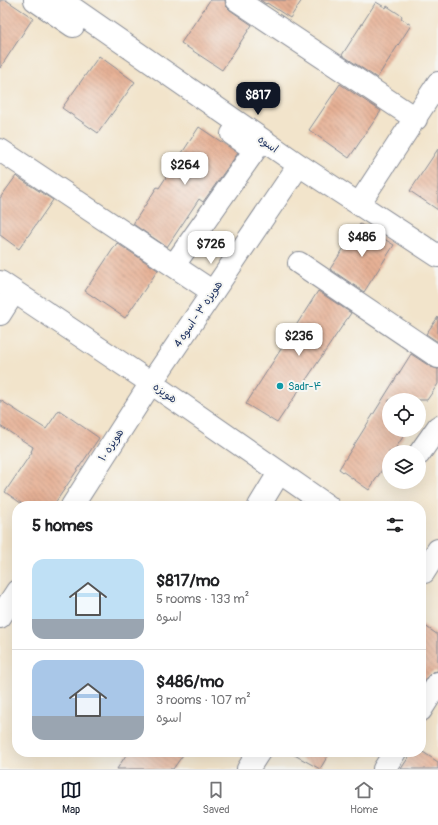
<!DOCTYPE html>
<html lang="en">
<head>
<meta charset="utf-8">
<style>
  :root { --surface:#fff; --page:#f2f2f2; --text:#202124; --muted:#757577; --line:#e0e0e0; --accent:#111827 }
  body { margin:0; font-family:Pangolin,"Playpen Sans Arabic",sans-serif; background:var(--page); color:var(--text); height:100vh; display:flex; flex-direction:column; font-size:15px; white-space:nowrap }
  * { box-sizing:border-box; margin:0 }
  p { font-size:13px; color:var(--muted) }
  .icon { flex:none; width:22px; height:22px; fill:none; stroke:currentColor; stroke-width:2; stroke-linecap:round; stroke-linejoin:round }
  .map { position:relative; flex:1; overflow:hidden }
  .panel { position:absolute; left:12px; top:501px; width:414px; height:256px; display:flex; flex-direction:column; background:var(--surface); border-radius:16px; box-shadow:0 4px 16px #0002 }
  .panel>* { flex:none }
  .fabs { position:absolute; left:382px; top:393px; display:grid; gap:8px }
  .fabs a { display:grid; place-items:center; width:44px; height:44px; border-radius:50%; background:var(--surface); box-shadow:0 4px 16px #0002; font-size:20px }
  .price { position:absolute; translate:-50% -34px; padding:0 9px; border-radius:8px; background:#fff; color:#222; font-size:13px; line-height:26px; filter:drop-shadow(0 1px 2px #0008) }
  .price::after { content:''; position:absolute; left:50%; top:24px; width:12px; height:9px; margin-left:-6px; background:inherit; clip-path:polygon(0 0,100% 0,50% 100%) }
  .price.selected { background:var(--accent); color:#fff }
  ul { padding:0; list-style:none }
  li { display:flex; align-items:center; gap:12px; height:100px; padding:0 20px }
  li+li { border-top:1px solid var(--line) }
  li span { display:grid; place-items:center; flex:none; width:112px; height:80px; border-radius:12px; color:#555 }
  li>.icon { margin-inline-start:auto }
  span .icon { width:48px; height:48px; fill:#fffc; stroke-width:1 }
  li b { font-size:17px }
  h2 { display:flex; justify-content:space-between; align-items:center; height:48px; padding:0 20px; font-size:17px }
  .dock { display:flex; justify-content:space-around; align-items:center; height:56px; border-top:1px solid var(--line); background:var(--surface); font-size:11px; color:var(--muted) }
  .dock a { display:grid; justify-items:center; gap:2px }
  .dock .selected { color:var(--accent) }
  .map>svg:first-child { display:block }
  .building { fill:url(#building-back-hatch) }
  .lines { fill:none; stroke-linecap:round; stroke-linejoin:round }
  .minor-casing { stroke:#868a94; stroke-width:24 }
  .minor { stroke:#fff; stroke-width:22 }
  .culture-dot { fill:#0f9aa8; stroke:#f6f6f2; stroke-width:1.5 }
  .labels { text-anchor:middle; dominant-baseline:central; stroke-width:4; stroke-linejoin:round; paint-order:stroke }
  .street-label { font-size:11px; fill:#1b2f5e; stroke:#f6f6f2 }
  .culture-label { font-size:11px; fill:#0d838f; stroke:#f6f6f2; text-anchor:start }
</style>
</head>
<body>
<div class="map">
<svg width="438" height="769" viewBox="0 0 438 769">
  <defs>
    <pattern id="building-back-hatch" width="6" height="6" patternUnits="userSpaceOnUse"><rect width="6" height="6" fill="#e6b094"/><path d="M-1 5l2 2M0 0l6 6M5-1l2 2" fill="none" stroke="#ba907c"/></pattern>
  </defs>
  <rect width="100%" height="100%" fill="#f6f6f2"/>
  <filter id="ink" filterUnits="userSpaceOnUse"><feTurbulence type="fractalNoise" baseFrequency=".025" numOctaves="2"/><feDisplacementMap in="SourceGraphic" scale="8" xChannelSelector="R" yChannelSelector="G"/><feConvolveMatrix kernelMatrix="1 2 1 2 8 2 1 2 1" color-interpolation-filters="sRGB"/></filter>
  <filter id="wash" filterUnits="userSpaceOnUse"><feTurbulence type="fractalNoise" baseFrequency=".012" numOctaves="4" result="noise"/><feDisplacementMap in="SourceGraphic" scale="16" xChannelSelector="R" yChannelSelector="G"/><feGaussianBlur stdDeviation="0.9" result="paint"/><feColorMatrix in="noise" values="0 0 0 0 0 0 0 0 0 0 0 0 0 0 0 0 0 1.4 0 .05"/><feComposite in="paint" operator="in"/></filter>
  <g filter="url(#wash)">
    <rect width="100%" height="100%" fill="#f2e4cb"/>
    <g id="blocks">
      <path class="building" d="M 0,0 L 6,0 L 33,18 L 0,68 Z
        M 210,0 L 225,0 L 226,6 L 230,10 L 252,25 L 222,70 L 181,43 Z
        M 260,0 L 302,0 L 290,18 L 267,3 L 266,4 Z
        M 376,2 L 386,8 L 387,6 L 402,16 L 401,18 L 411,25 L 377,78 L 342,55 Z
        M 99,56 L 135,82 L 98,133 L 62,108 Z
        M 340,84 L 381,111 L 349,158 L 309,130 Z
        M 199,127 L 238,153 L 203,202 L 199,199 L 167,247 L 133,224 L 157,187 L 159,188 Z
        M 438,149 L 438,210 L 410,191 Z
        M 16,176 L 53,200 L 19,249 L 0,235 L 0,198 Z
        M 360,224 L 394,245 L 364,292 L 330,269 Z
        M 117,243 L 158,270 L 125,318 L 85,291 Z
        M 318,291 L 351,313 L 277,423 L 246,404 Z
        M 438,317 L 438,342 L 426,334 Z
        M 411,354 L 431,367 L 438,369 L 438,384 L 427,400 L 389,400 L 389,430 L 399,430 L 405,434 L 393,452 L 389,452 L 389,459 L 369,490 L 339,469 Z
        M 0,400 L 46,429 L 59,410 L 99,438 L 53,506 L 25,506 L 5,492 L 32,452 L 31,452 L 33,447 L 0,426 Z
        M 421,623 L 438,635 L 438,671 L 432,672 L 428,676 L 421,686 Z
        M 128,752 L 185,752 L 173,769 L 117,769 Z
        M 289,752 L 330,752 L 320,769 Z
        M 412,752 L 423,752 L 438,762 L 438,769 L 401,769 Z"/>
    </g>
  </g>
  <g filter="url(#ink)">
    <use href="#blocks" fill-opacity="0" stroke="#868a94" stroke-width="1"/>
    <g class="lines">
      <defs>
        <path id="minor" d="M 35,0 L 73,26
          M 61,0 L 299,165 L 438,256
          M 237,0 L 416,119
          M 0,150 L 213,292
          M 359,204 L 438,83
          M 299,263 L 438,357
          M 174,265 L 255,150 L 232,134
          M 0,282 L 151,383 L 328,506
          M 0,314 L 14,292
          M 419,454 L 438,427
          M 72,506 L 151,383 L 299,165
          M 259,506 L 279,473
          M 424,572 L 438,550
          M 0,617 L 17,591
          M 421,710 L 438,683
          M 248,769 L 259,752
          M 384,769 L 395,752"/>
      </defs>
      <use href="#minor" class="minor-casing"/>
      <use href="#minor" class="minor"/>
    </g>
  </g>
  <circle class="culture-dot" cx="280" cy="386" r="4"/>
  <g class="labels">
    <g class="street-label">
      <text transform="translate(268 144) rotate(35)">اسوه</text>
      <text transform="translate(198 314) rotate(-56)">هویزه ۳ - اسوه 4</text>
      <text transform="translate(165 393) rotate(35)">هویزه</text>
      <text transform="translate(111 445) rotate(-57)">هویزه ۱۰</text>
    </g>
    <g class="culture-label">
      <text x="288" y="386">Sadr-۴</text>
    </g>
  </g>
</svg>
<div class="fabs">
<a><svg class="icon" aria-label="locate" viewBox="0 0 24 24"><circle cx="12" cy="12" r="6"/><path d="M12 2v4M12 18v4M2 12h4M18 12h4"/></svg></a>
<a><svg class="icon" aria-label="layers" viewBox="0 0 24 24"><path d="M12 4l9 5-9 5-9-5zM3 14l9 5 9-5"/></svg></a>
</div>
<b class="price selected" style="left:258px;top:116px">$817</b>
<b class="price" style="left:185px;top:186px">$264</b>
<b class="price" style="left:362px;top:258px">$486</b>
<b class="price" style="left:211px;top:265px">$726</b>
<b class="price" style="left:299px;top:357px">$236</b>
<section class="panel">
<h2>5 homes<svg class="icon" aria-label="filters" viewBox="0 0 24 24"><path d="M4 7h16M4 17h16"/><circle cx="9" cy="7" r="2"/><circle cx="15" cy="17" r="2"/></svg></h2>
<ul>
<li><span style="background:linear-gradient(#bfe0f5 75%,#9aa5b1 0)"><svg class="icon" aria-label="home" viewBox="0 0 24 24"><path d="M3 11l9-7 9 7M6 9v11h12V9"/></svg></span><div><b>$817/mo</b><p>5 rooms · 133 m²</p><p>اسوه</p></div></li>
<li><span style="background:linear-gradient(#a9c7e8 70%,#9aa5b1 0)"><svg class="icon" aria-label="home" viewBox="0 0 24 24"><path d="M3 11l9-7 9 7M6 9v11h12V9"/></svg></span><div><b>$486/mo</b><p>3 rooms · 107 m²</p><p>اسوه</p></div></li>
</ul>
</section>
</div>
<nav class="dock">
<a class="selected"><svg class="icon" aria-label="map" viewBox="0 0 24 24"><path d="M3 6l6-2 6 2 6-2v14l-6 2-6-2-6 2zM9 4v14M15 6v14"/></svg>Map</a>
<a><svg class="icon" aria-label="saved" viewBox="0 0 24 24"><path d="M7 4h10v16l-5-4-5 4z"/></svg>Saved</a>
<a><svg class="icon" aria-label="home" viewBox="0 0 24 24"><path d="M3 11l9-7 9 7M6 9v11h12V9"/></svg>Home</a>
</nav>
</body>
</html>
